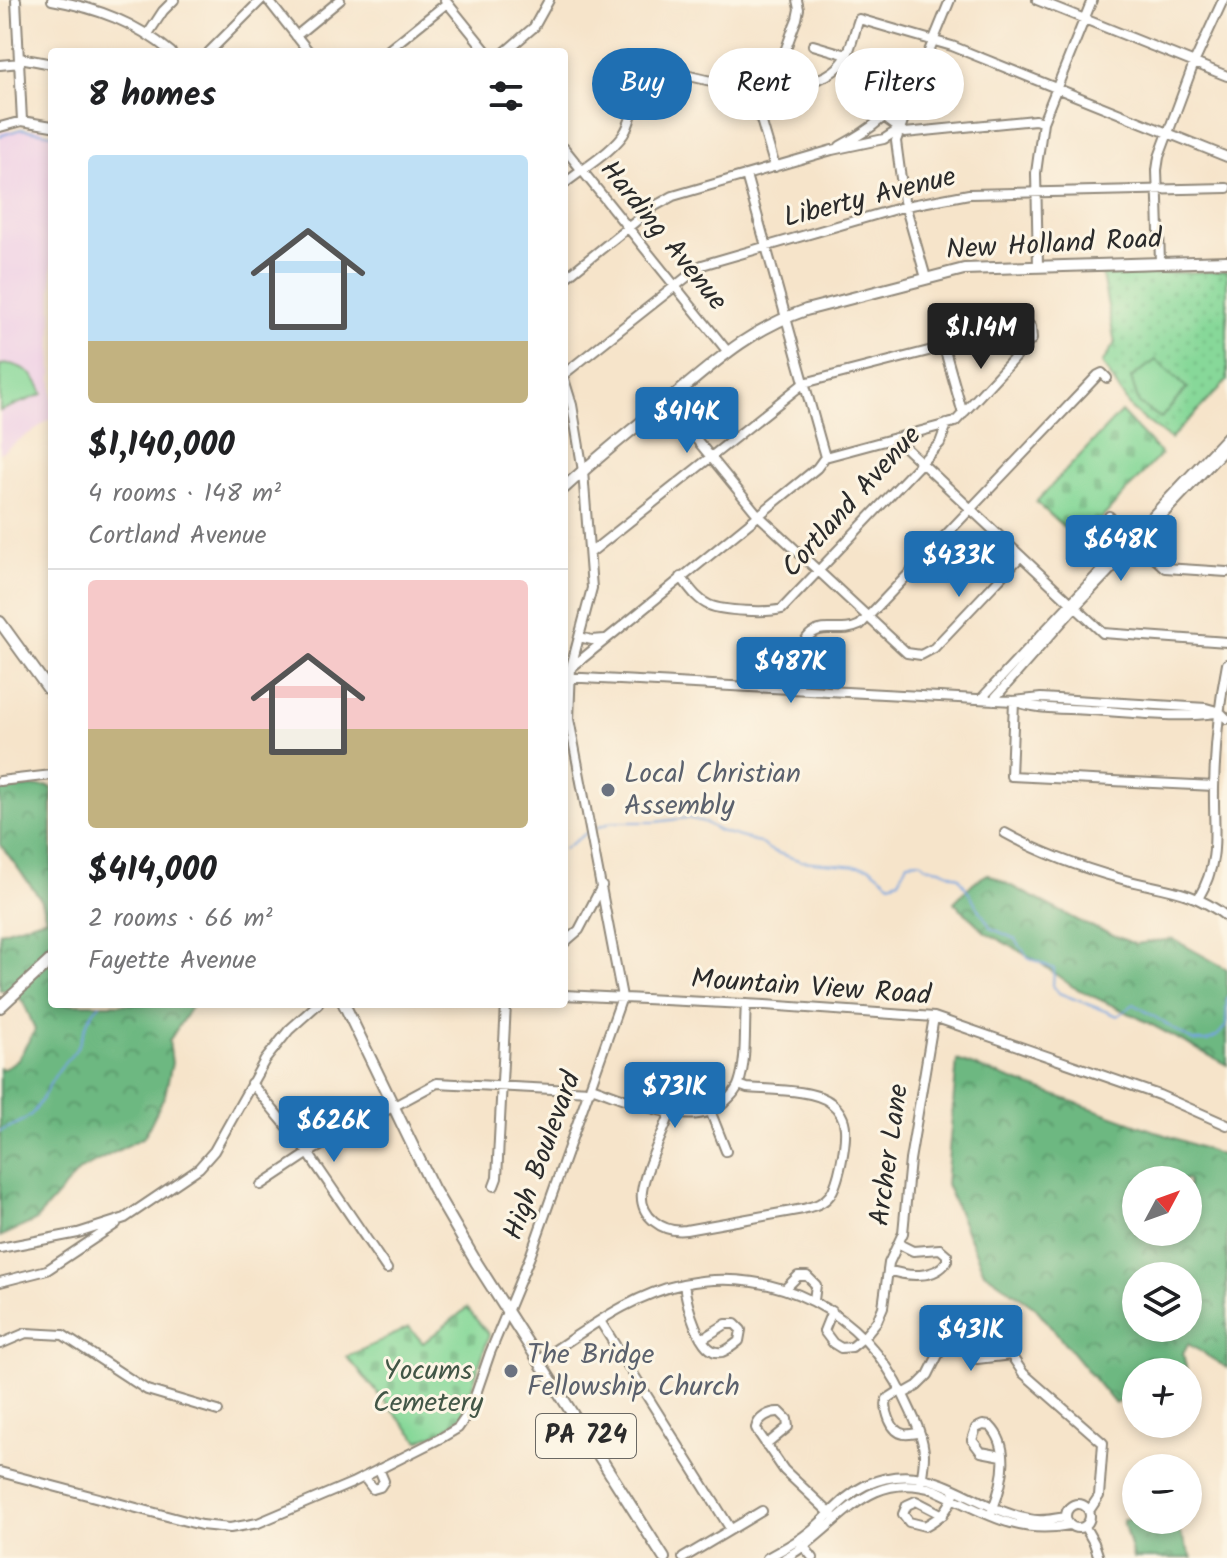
<!DOCTYPE html>
<html lang="en">
<head>
<meta charset="utf-8">
<style>
  :root { --surface:#fff; --page:#f2f2f2; --text:#202124; --muted:#757577; --line:#e0e0e0; --accent:#1f6fb2 }
  body { margin:0; font-family:Kalam,sans-serif; background:var(--page); color:var(--text); height:100vh; display:flex; flex-direction:column; font-size:30px; white-space:nowrap }
  * { box-sizing:border-box; margin:0 }
  p { font-size:26px; color:var(--muted) }
  .icon { flex:none; width:44px; height:44px; fill:none; stroke:currentColor; stroke-width:2; stroke-linecap:round; stroke-linejoin:round }
  .map { position:relative; flex:1; overflow:hidden }
  .side { position:absolute; left:48px; top:48px; width:520px; height:960px; display:flex; flex-direction:column; background:var(--surface); border-radius:8px; box-shadow:0 4px 12px #0003 }
  .side>* { flex:none }
  .top-card { position:absolute; left:592px; top:48px; width:514px; height:72px; display:flex; gap:16px }
  .needle { width:52px; rotate:49deg }
  .fabs { position:absolute; left:1122px; top:1166px; display:grid; gap:16px }
  .fabs a { display:grid; place-items:center; width:80px; height:80px; border-radius:50%; background:var(--surface); box-shadow:0 4px 12px #0003; font-size:40px }
  .price { position:absolute; translate:-50% -68px; padding:0 18px; border-radius:8px; background:var(--accent); color:#fff; font-size:26px; line-height:52px; filter:drop-shadow(0 2px 4px #0008) }
  .price::after { content:''; position:absolute; left:50%; top:48px; width:24px; height:18px; margin-left:-12px; background:inherit; clip-path:polygon(0 0,100% 0,50% 100%) }
  .price.on { background:#222; color:#fff }
  ul { padding:0; list-style:none }
  li { display:grid; align-content:center; gap:16px; height:424px; padding:0 40px }
  li+li { border-top:2px solid var(--line) }
  li span { display:grid; place-items:center; height:248px; border-radius:8px; color:#555 }
  li>.icon { margin-inline-start:auto }
  span .icon { width:144px; height:144px; fill:#fffc; stroke-width:1 }
  li b { font-size:34px }
  h2 { display:flex; justify-content:space-between; align-items:center; height:96px; padding:0 40px; font-size:34px }
  .chip { padding:0 28px; border-radius:36px; background:var(--surface); box-shadow:0 4px 12px #0003; font-size:28px; line-height:72px }
  .chip.on { background:var(--accent); color:#fff }
  .map>svg:first-child { display:block }
  .built { fill:#efd0e6 }
  .grass { fill:url(#grass-dots); stroke:#598262; stroke-width:2 }
  .forest { fill:url(#forest-crowns); stroke:#4c7256; stroke-width:2; fill-rule:evenodd }
  .cemetery { fill:url(#cemetery-stones); stroke:#598262; stroke-width:2 }
  .garden { fill:#87d899; stroke:#598262; stroke-width:2 }
  .lines { fill:none; stroke-linecap:round; stroke-linejoin:round }
  .stream { stroke:#76a4df; stroke-width:2 }
  .minor-casing { stroke:#90887a; stroke-width:12 }
  .major-casing { stroke:#90887a; stroke-width:14 }
  .minor { stroke:#fff; stroke-width:8 }
  .major { stroke:#fff; stroke-width:10 }
  .worship-dot { fill:#6b7280; stroke:#fcf5e5; stroke-width:3 }
  .labels { text-anchor:middle; dominant-baseline:central; stroke-width:6; stroke-linejoin:round; paint-order:stroke }
  .shield { fill:#fcf5e5; stroke:#6a6863; stroke-width:2 }
  .shield-label { font-size:26px; font-weight:bold; fill:#2b2b2b }
  .street-label { font-size:28px; fill:#2b2b2b; stroke:#fcf5e5 }
  .worship-label { font-size:28px; fill:#5b616d; stroke:#fcf5e5; text-anchor:start }
  .park-label { font-size:28px; fill:#425646; stroke:#fcf5e5 }
</style>
</head>
<body>
<div class="map">
<svg width="1227" height="1558" viewBox="0 0 1227 1558">
  <defs>
    <pattern id="grass-dots" width="8" height="8" patternUnits="userSpaceOnUse" patternTransform="scale(2)"><rect width="8" height="8" fill="#87d899"/><path d="M2 2h.1M6 6h.1" fill="none" stroke="#75ba84" stroke-width="1.8" stroke-linecap="round"/></pattern>
    <pattern id="forest-crowns" width="20" height="18" patternUnits="userSpaceOnUse" patternTransform="scale(2)"><rect width="20" height="18" fill="#6db881"/><path d="M2 6a3 3 0 1 1 6 0M12 15a3 3 0 1 1 6 0" fill="none" stroke="#5a966a"/></pattern>
    <pattern id="cemetery-stones" width="16" height="16" patternUnits="userSpaceOnUse" patternTransform="scale(2)"><rect width="16" height="16" fill="#87d899"/><path d="M2 7V4a2 2 0 0 1 4 0v3zM10 15v-3a2 2 0 0 1 4 0v3z" fill="#75ba84"/></pattern>
  </defs>
  <rect width="100%" height="100%" fill="#fcf5e5"/>
  <filter id="ink" filterUnits="userSpaceOnUse"><feTurbulence type="fractalNoise" baseFrequency=".0125" numOctaves="2"/><feDisplacementMap in="SourceGraphic" scale="16" xChannelSelector="R" yChannelSelector="G"/><feConvolveMatrix kernelMatrix="1 2 1 2 8 2 1 2 1" color-interpolation-filters="sRGB"/></filter>
  <filter id="wash" filterUnits="userSpaceOnUse"><feTurbulence type="fractalNoise" baseFrequency=".006" numOctaves="4" result="noise"/><feDisplacementMap in="SourceGraphic" scale="32" xChannelSelector="R" yChannelSelector="G"/><feGaussianBlur stdDeviation="1.8" result="paint"/><feColorMatrix in="noise" values="0 0 0 0 0 0 0 0 0 0 0 0 0 0 0 0 0 1.4 0 .05"/><feComposite in="paint" operator="in"/></filter>
  <g filter="url(#wash)">
    <rect width="100%" height="100%" fill="#f6e4ca"/>
    <path class="built" d="M 40,128 L 52,135 L 52,418 L 0,453 L 0,131 Z"/>
    <path class="grass" d="M 1227,271 L 1227,381 L 1170,439 L 1132,410 L 1102,363 L 1115,343 L 1102,275 Z"/>
    <path class="forest" d="M 48,786 L 52,788 L 52,1004 L 193,1004 L 169,1041 L 172,1063 L 165,1095 L 144,1137 L 80,1170 L 35,1221 L 0,1237 L 0,1068 L 4,1069 L 18,1059 L 35,1030 C 28,1013 22,988 0,990 L 0,932 L 46,918 L 40,898 L 0,844 L 0,789 Z
      M 988,874 L 1085,924 L 1135,944 L 1173,939 L 1227,969 L 1227,1065 L 1139,1018 L 1073,987 L 1039,962 L 985,932 L 954,902 L 974,882 Z
      M 957,1060 L 1227,1157 L 1227,1368 L 1188,1344 L 1183,1353 L 1187,1372 L 1136,1372 L 1136,1392 L 1115,1404 L 1035,1307 L 984,1272 L 946,1184 ZM 1136,1180 L 1188,1180 L 1188,1232 L 1136,1232 ZM 1188,1276 L 1188,1328 L 1136,1328 L 1136,1276 Z
      M 1136,1518 L 1168,1520 L 1180,1533 L 1192,1558 L 1133,1558 L 1123,1520 Z"/>
    <path class="cemetery" d="M 1121,412 L 1161,454 L 1080,542 L 1036,502 Z
      M 467,1308 L 489,1335 L 463,1415 L 445,1430 L 419,1441 L 347,1357 L 409,1327 L 423,1343 Z"/>
    <path class="garden" d="M 1156,360 L 1187,388 L 1161,418 L 1139,404 L 1131,378 Z
      M 10,364 C 28,368 37,377 43,394 L 0,411 L 0,365 Z"/>
    <g class="lines">
      <path class="stream" d="M 0,136 L 21,129 L 52,134
        M 594,829 L 612,822 L 655,822 L 687,818 L 704,822 L 719,831 L 758,842 L 772,851 L 801,861 L 870,867 L 890,883 L 899,880 L 908,862 L 920,861 L 927,867 L 940,869 L 959,877 L 991,928 L 1015,939 L 1028,957 L 1054,969 L 1053,986 L 1059,993 L 1118,1016 L 1134,1004 L 1193,1041 L 1207,1041 L 1217,1036 L 1226,1026 L 1227,997
        M 564,849 L 589,831
        M 0,1131 C 44,1115 35,1105 58,1071 C 64,1062 76,1053 80,1042 C 86,1027 88,1015 100,1004"/>
    </g>
  </g>
  <g filter="url(#ink)">
    <g class="lines">
      <defs>
        <path id="minor" d="M 16,0 L 22,121
          M 52,0 C 97,8 135,22 171,52
          M 268,0 L 309,52
          M 445,0 L 487,52
          M 1037,0 L 1227,76
          M 148,34 L 163,11 L 174,0
          M 296,36 L 340,0
          M 813,45 L 847,55
          M 209,52 L 261,0
          M 386,52 L 447,3
          M 505,52 L 534,27 L 549,0
          M 20,58 L 52,64
          M 0,65 L 20,63
          M 885,118 L 905,133 L 1035,120 L 1043,122
          M 0,127 L 22,121 L 52,126
          M 840,146 C 874,128 890,114 913,83
          M 564,148 L 728,352
          M 775,167 L 757,106 C 781,79 830,90 847,55 C 852,44 855,30 859,19 L 952,46 L 1227,157
          M 746,175 L 825,457
          M 564,184 C 581,170 617,149 626,130 C 637,109 634,74 664,70 L 745,89 C 778,93 786,43 797,19 L 799,9 L 797,0
          M 1160,262 L 1157,170 L 1159,157 L 1194,63 L 1223,0
          M 1038,266 L 1036,173 L 1043,122 L 1092,0
          M 926,278 L 904,201 L 896,141 L 918,78 L 950,0
          M 564,279 L 655,206 L 673,196 L 832,150 L 884,139 L 898,130
          M 944,347 L 963,414
          M 564,374 L 702,265 L 906,206 L 969,194 L 1227,188
          M 666,402 L 758,515 L 907,653 L 921,655 L 934,648 L 1021,556
          M 895,438 L 1103,633 L 1227,642
          M 1109,516 L 1165,568 L 1227,572
          M 681,577 C 689,587 697,600 709,605 C 723,611 767,613 782,609 L 940,443 L 947,424
          M 579,637 L 592,640 L 605,639
          M 572,667 L 817,468 L 825,457 L 955,422 L 1032,339 L 1031,327 L 1028,324 L 1020,324 L 944,347 L 804,383 L 590,553
          M 564,677 L 1014,701 L 1041,698 L 1206,708 L 1220,712 L 1227,719
          M 799,689 C 800,665 795,629 828,629 C 840,629 850,630 860,625 L 1098,375 L 1102,373 L 1107,378
          M 981,699 L 1227,436
          M 993,700 L 1075,607 L 1227,447
          M 1014,701 L 1011,776 L 1214,786
          M 1014,701 C 1037,710 1064,708 1089,710 C 1130,712 1175,719 1215,713
          M 0,781 L 52,775
          M 1005,833 C 1041,853 1082,868 1122,879 C 1164,890 1191,889 1227,917
          M 1199,897 C 1221,860 1213,829 1214,788 C 1215,747 1219,704 1227,664
          M 564,943 L 579,930 L 602,886
          M 564,995 L 765,1005 L 934,1017 L 1159,1095 L 1227,1125
          M 251,1083 L 304,1147 L 387,1269
          M 591,1087 C 628,1099 692,1132 724,1103 C 730,1097 737,1091 739,1083 C 747,1060 744,1029 746,1004
          M 711,1113 L 726,1151
          M 670,1114 C 662,1136 645,1168 642,1191 C 639,1217 663,1233 686,1230 L 803,1209 C 814,1206 823,1204 830,1195 C 839,1183 846,1144 845,1129 C 845,1119 839,1109 831,1103 C 815,1089 769,1090 747,1088 L 739,1085
          M 261,1185 L 315,1149 L 437,1083 L 590,1091
          M 494,1186 L 497,1178 L 506,1004
          M 0,1248 L 78,1233 L 125,1218 L 199,1168 L 214,1151 L 265,1060 L 289,1030 L 318,1004
          M 888,1270 C 906,1276 935,1280 947,1261 L 947,1255 L 940,1249 L 913,1251 L 899,1244
          M 0,1282 L 47,1270 L 116,1224
          M 684,1284 C 686,1300 699,1357 722,1352 C 728,1350 734,1345 739,1341 L 741,1330 L 735,1324 L 726,1324 L 702,1339
          M 786,1288 L 798,1276 L 807,1276 L 816,1285 L 814,1300
          M 832,1311 L 824,1331 L 833,1343 L 841,1348 L 852,1347 L 863,1338 L 877,1321 L 883,1307 L 889,1263 L 903,1233 L 910,1160 L 934,1017
          M 600,1321 L 730,1528
          M 955,1332 L 970,1354 L 977,1359 L 1011,1355
          M 0,1344 L 26,1333 L 63,1335 L 147,1390 L 218,1411
          M 538,1361 C 584,1332 629,1295 683,1284 C 776,1265 864,1312 904,1397 C 912,1414 924,1436 924,1455 C 924,1465 922,1475 921,1485
          M 901,1390 L 887,1399 C 884,1410 891,1432 904,1434 C 906,1435 916,1433 918,1433
          M 903,1394 L 917,1386 L 928,1375 L 942,1347 L 951,1334 L 964,1326 L 985,1324 L 1000,1332 L 1006,1340 L 1011,1355 L 1023,1373 L 1103,1443 L 1099,1496 L 1089,1511
          M 766,1445 L 788,1427 L 787,1419 L 780,1412 C 770,1411 758,1418 756,1428 L 758,1432 L 784,1470 L 832,1515
          M 0,1472 L 201,1525 L 230,1528 L 258,1523 L 352,1483 L 441,1438 L 458,1428 L 470,1411 L 490,1353 L 531,1254 L 622,997 L 569,719 L 571,667 L 592,588 L 583,471 L 572,405 L 564,379
          M 364,1477 L 373,1489 L 380,1487 L 384,1481 L 379,1469
          M1066 1516a12 12 0 1 1 24 0a12 12 0 1 1-24 0Z
          M 992,1511 C 1002,1486 1012,1448 990,1426 L 983,1425 L 976,1428 L 972,1440 L 981,1452 L 1002,1456
          M 943,1515 L 916,1501 L 907,1505 L 903,1514 L 909,1522 L 925,1526 C 941,1517 948,1511 954,1494
          M 1085,1527 L 1094,1543 L 1099,1558
          M 801,1543 L 813,1558
          M 683,1558 L 762,1511
          M 767,1558 C 781,1550 796,1543 809,1532 C 829,1517 843,1496 866,1485 C 931,1456 970,1508 1029,1519 C 1041,1522 1053,1519 1066,1517
          M 785,1558 C 838,1530 865,1467 935,1490 C 982,1511 1016,1536 1069,1525"/>
        <path id="major" d="M 564,488 C 599,456 636,426 673,397 C 717,360 751,329 806,310 L 964,269 L 1227,261
          M 0,622 L 52,694
          M 344,1004 L 433,1188 L 476,1262 L 664,1558
          M 0,1007 L 52,959"/>
      </defs>
      <use href="#minor" class="minor-casing"/>
      <use href="#major" class="major-casing"/>
      <use href="#minor" class="minor"/>
      <use href="#major" class="major"/>
    </g>
  </g>
  <g class="worship-dot">
    <circle cx="608" cy="790" r="8"/>
    <circle cx="511" cy="1371" r="8"/>
  </g>
  <g class="labels">
    <rect class="shield" x="536" y="1414" width="100" height="44" rx="6"/>
    <g class="shield-label">
      <text x="586" y="1436">PA 724</text>
    </g>
    <g class="street-label">
      <text transform="translate(870 198) rotate(-14)">Liberty Avenue</text>
      <text transform="translate(663 236) rotate(51)">Harding Avenue</text>
      <text transform="translate(1054 245) rotate(-3)">New Holland Road</text>
      <text transform="translate(852 502) rotate(-48)">Cortland Avenue</text>
      <text transform="translate(811 988) rotate(4)">Mountain View Road</text>
      <text transform="translate(890 1155) rotate(-82)">Archer Lane</text>
      <text transform="translate(543 1156) rotate(-70)">High Boulevard</text>
    </g>
    <g class="worship-label">
      <text x="624" y="774">Local Christian<tspan x="624" dy="32">Assembly</tspan></text>
      <text x="527" y="1355">The Bridge<tspan x="527" dy="32">Fellowship Church</tspan></text>
    </g>
    <g class="park-label">
      <text x="428" y="1371">Yocums<tspan x="428" dy="32">Cemetery</tspan></text>
    </g>
  </g>
</svg>
<div class="fabs">
<a><svg class="needle" viewBox="-14 -14 28 28"><path d="M0-13l5 13h-10z" fill="#e53935"/><path d="M0 13l5-13h-10z" fill="#757577"/></svg></a>
<a><svg class="icon" aria-label="layers" viewBox="0 0 24 24"><path d="M12 4l9 5-9 5-9-5zM3 14l9 5 9-5"/></svg></a>
<a>+</a>
<a>−</a>
</div>
<b class="price on" style="left:981px;top:371px">$1.14M</b>
<b class="price" style="left:687px;top:455px">$414K</b>
<b class="price" style="left:1121px;top:583px">$648K</b>
<b class="price" style="left:959px;top:599px">$433K</b>
<b class="price" style="left:791px;top:705px">$487K</b>
<b class="price" style="left:675px;top:1130px">$731K</b>
<b class="price" style="left:334px;top:1164px">$626K</b>
<b class="price" style="left:971px;top:1373px">$431K</b>
<div class="top-card">
<a class="chip on">Buy</a>
<a class="chip">Rent</a>
<a class="chip">Filters</a>
</div>
<section class="side">
<h2>8 homes<svg class="icon" aria-label="filters" viewBox="0 0 24 24"><path d="M4 7h16M4 17h16"/><circle cx="9" cy="7" r="2"/><circle cx="15" cy="17" r="2"/></svg></h2>
<ul>
<li><span style="background:linear-gradient(#bfe0f5 75%,#c2b280 0)"><svg class="icon" aria-label="home" viewBox="0 0 24 24"><path d="M3 11l9-7 9 7M6 9v11h12V9"/></svg></span><div><b>$1,140,000</b><p>4 rooms · 148 m²</p><p>Cortland Avenue</p></div></li>
<li><span style="background:linear-gradient(#f6c9c9 60%,#c2b280 0)"><svg class="icon" aria-label="home" viewBox="0 0 24 24"><path d="M3 11l9-7 9 7M6 9v11h12V9"/></svg></span><div><b>$414,000</b><p>2 rooms · 66 m²</p><p>Fayette Avenue</p></div></li>
</ul>
</section>
</div>
</body>
</html>
